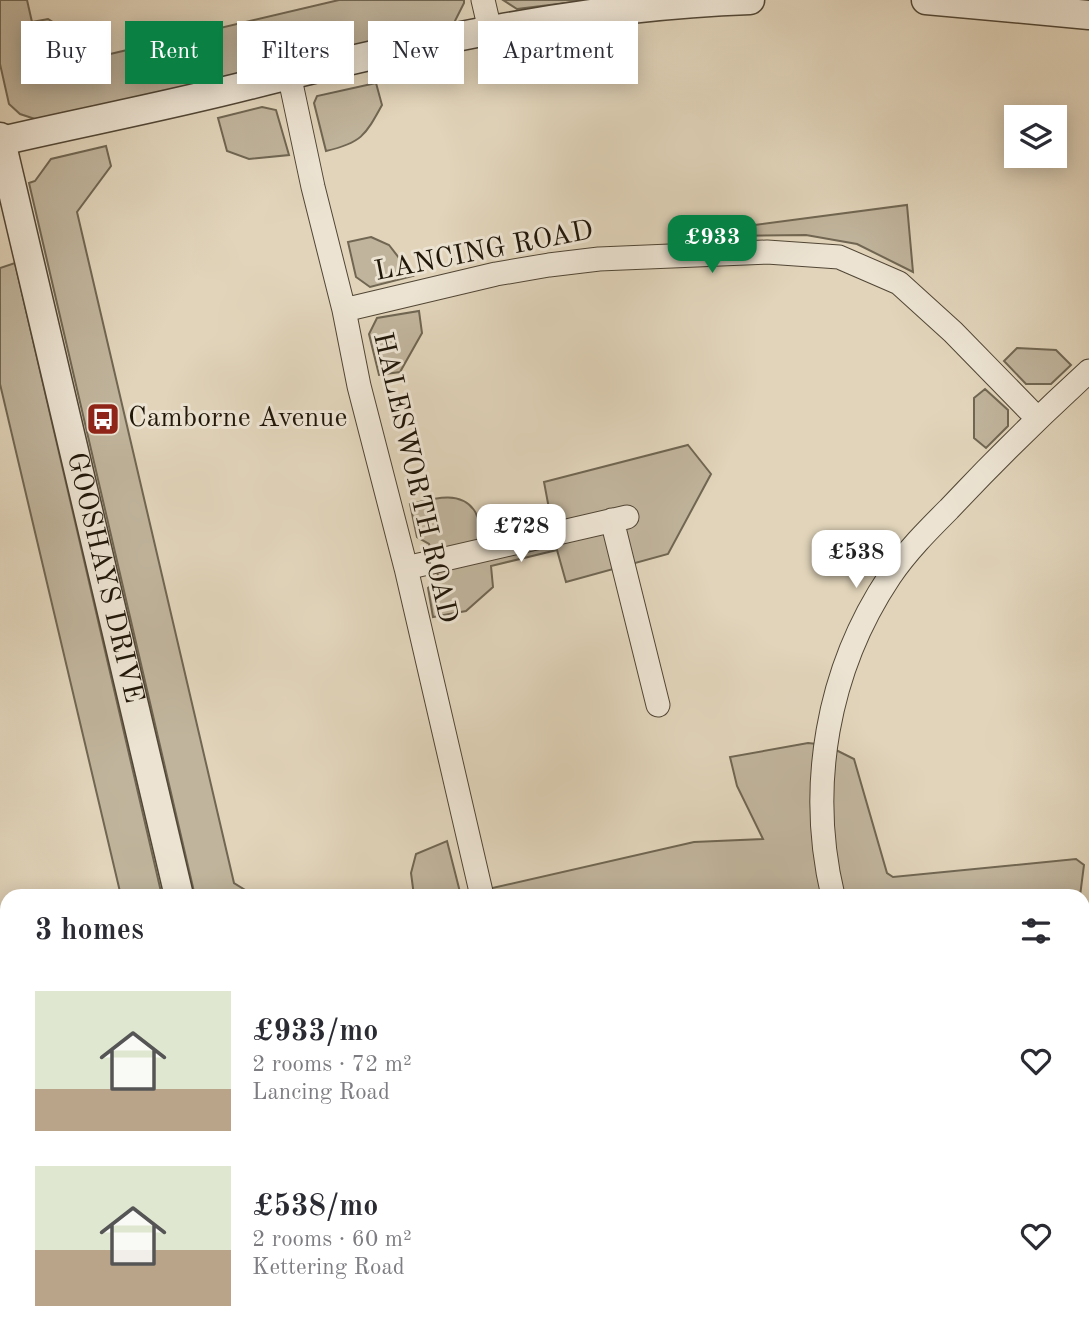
<!DOCTYPE html>
<html lang="en">
<head>
<meta charset="utf-8">
<style>
  :root { --surface:#fff; --page:#f7f7f7; --text:#2b2b33; --muted:#7c7c81; --accent:#0b8043 }
  body { margin:0; font-family:"Old Standard TT",serif; background:var(--page); color:var(--text); height:100vh; display:flex; flex-direction:column; font-size:26px; white-space:nowrap }
  * { box-sizing:border-box; margin:0 }
  p { font-size:23px; color:var(--muted) }
  .icon { flex:none; width:38px; height:38px; fill:none; stroke:currentColor; stroke-width:2; stroke-linecap:round; stroke-linejoin:round }
  .map { position:relative; flex:1; overflow:hidden }
  .side { position:absolute; left:0px; top:889px; width:1090px; height:448px; display:flex; flex-direction:column; background:var(--surface); border-radius:21px 21px 0 0; box-shadow:0 4px 18px #0003 }
  .side>* { flex:none }
  .banner { position:absolute; left:21px; top:21px; width:700px; height:63px; display:flex; gap:14px }
  .buttons { position:absolute; left:1004px; top:105px; display:grid; gap:14px }
  .buttons a { display:grid; place-items:center; width:63px; height:63px; border-radius:0px; background:var(--surface); box-shadow:0 4px 18px #0003; font-size:35px }
  .price { position:absolute; translate:-50% -60px; padding:0 16px; border-radius:14px; background:#fff; color:#222; font-size:23px; line-height:46px; filter:drop-shadow(0 2px 4px #0008) }
  .price::after { content:''; position:absolute; left:50%; top:42px; width:21px; height:16px; margin-left:-10px; background:inherit; clip-path:polygon(0 0,100% 0,50% 100%) }
  .price.selected { background:var(--accent); color:#fff }
  ul { padding:0; list-style:none }
  li { display:flex; align-items:center; gap:21px; height:175px; padding:0 35px }
  li span { display:grid; place-items:center; flex:none; width:196px; height:140px; border-radius:0px; color:#555 }
  li>.icon { margin-inline-start:auto }
  span .icon { width:84px; height:84px; fill:#fffc; stroke-width:1 }
  li b { font-size:30px }
  h2 { display:flex; justify-content:space-between; align-items:center; height:84px; padding:0 35px; font-size:30px }
  .tag { padding:0 24px; border-radius:0px; background:var(--surface); box-shadow:0 4px 18px #0003; font-size:24px; line-height:63px }
  .tag.selected { background:var(--accent); color:#fff }
  .map>svg:first-child { display:block }
  .green { fill:#c0b49c; stroke:#706652; stroke-width:2 }
  .lines { fill:none; stroke-linecap:round; stroke-linejoin:round }
  .minor-casing { stroke:#514635; stroke-width:25 }
  .tertiary-casing { stroke:#514635; stroke-width:31 }
  .minor { stroke:#ece3d2; stroke-width:23 }
  .tertiary { stroke:#ece3d2; stroke-width:28 }
  .labels { text-anchor:middle; dominant-baseline:central; stroke-width:6; stroke-linejoin:round; paint-order:stroke }
  .street-label { font-size:28px; fill:#211709; stroke:#ece3d2 }
  .poi-label { font-size:28px; fill:#211709; stroke:#ece3d2; text-anchor:start }
</style>
</head>
<body>
<div class="map">
<svg width="1089" height="1337" viewBox="0 0 1089 1337">
  <rect width="100%" height="100%" fill="#e1d4ba"/>
  <filter id="stains"><feTurbulence type="fractalNoise" baseFrequency=".00286" numOctaves="4"/><feColorMatrix values="0 0 0 0 .2 0 0 0 0 .09 0 0 0 0 .02 0 0 0 .5 -.17"/></filter>
  <radialGradient id="worn" r=".72"><stop offset=".6" stop-color="#630" stop-opacity="0"/><stop offset="1" stop-color="#630" stop-opacity=".3"/></radialGradient>
  <path class="green" d="M 0,0 L 27,0 L 32,22 L 48,19 L 85,42 L 89,59 L 339,0 L 464,0 L 464,3 L 454,23 L 98,107 L 35,119 L 20,114 L 9,104 L 0,64 Z
    M 503,0 L 590,0 L 517,9 Z
    M 376,83 L 382,105 C 365,136 361,143 326,151 L 314,103 L 317,96 Z
    M 262,107 L 276,110 L 289,155 L 249,159 L 227,151 L 218,118 Z
    M 106,146 L 111,166 L 77,212 L 234,883 L 255,896 L 195,896 L 29,183 L 35,181 L 51,159 Z
    M 907,205 L 913,272 L 857,244 L 806,235 L 725,236 L 724,229 Z
    M 371,237 L 389,245 L 413,276 L 370,287 L 356,277 L 348,242 Z
    M 15,263 L 162,896 L 121,896 L 0,384 L 0,268 Z
    M 419,311 L 422,333 L 400,372 L 379,375 L 369,334 L 377,318 Z
    M 1017,348 L 1056,350 L 1071,365 L 1051,384 L 1026,384 L 1004,361 Z
    M 985,389 L 1008,410 L 1008,426 L 986,448 L 974,438 L 974,398 Z
    M 688,445 L 711,474 L 668,554 L 566,582 L 557,550 L 491,566 L 493,587 L 466,611 L 433,617 L 428,588 L 439,579 L 429,544 L 417,537 L 410,504 C 429,500 459,489 474,510 C 478,515 479,524 481,531 L 550,514 L 544,482 Z
    M 808,743 L 826,745 L 854,759 L 887,873 L 893,877 L 1076,859 L 1084,865 L 1080,896 L 490,896 L 488,889 L 694,842 L 763,839 L 737,786 L 730,757 Z
    M 447,841 L 461,896 L 414,896 L 411,873 L 416,854 Z
    M 1089,1090 L 1089,1135 L 1083,1136 L 1083,1098 Z
    M 222,1330 L 263,1330 L 265,1337 L 224,1337 Z
    M 298,1330 L 363,1330 L 376,1337 L 300,1337 Z"/>
  <g class="lines">
    <defs>
      <path id="minor" d="M 483,0 L 490,30
        M 289,74 L 313,187 L 344,310 L 359,386 L 406,568 L 482,896
        M 344,310 L 496,274 L 549,265 L 599,259 L 767,252 L 839,257 L 899,283 L 953,332 L 1037,418
        M 612,520 L 658,705
        M 406,568 L 627,517
        M 833,896 C 807,787 827,670 890,576 C 907,551 928,530 949,509 C 994,461 1041,415 1089,371
        M 1083,931 L 1089,931
        M 0,1014 L 7,1013
        M 1083,1160 L 1089,1158
        M 854,1330 L 856,1337
        M 547,1337 L 568,1330"/>
      <g id="tertiary">
        <path d="M 926,0 L 1089,15"/>
        <path id="s1" d="M 0,137 L 179,896"/>
        <path d="M 1,141 C 83,122 167,106 249,85 C 416,43 578,6 750,0"/>
        <path d="M 282,1330 L 284,1337"/>
      </g>
    </defs>
    <use href="#minor" class="minor-casing"/>
    <use href="#tertiary" class="tertiary-casing"/>
    <use href="#minor" class="minor"/>
    <use href="#tertiary" class="tertiary"/>
  </g>
  <defs>
    <symbol id="bus-square" viewBox="-11 -11 22 22"><rect x="-9" y="-9" width="18" height="18" rx="4" fill="#8f2418" stroke="#ece3d2"/><path d="M-5-6H5V4H4V6H2V4H-2V6H-4V4H-5ZM-3.5-4V0h7V-4ZM-3.5 1.2v1.5H-2V1.2ZM2 1.2v1.5H3.5V1.2Z" fill="#fff"/></symbol>
  </defs>
  <g fill-rule="evenodd">
    <use href="#bus-square" x="84" y="400" width="38" height="38"/>
  </g>
  <g class="labels">
    <g class="street-label">
      <text transform="translate(484 252) rotate(-11)">LANCING ROAD</text>
      <text transform="translate(414 478) rotate(77)">HALESWORTH ROAD</text>
      <text stroke="none"><textPath href="#s1" startOffset="453">GOOSHAYS DRIVE</textPath></text>
    </g>
    <g class="poi-label">
      <text x="128" y="419">Camborne Avenue</text>
    </g>
  </g>
  <rect width="100%" height="100%" filter="url(#stains)"/>
  <rect width="100%" height="100%" fill="url(#worn)"/>
</svg>
<div class="buttons">
<a><svg class="icon" aria-label="layers" viewBox="0 0 24 24"><path d="M12 4l9 5-9 5-9-5zM3 14l9 5 9-5"/></svg></a>
</div>
<b class="price selected" style="left:712px;top:275px">£933</b>
<b class="price" style="left:521px;top:564px">£728</b>
<b class="price" style="left:856px;top:590px">£538</b>
<div class="banner">
<a class="tag">Buy</a>
<a class="tag selected">Rent</a>
<a class="tag">Filters</a>
<a class="tag">New</a>
<a class="tag">Apartment</a>
</div>
<section class="side">
<h2>3 homes<svg class="icon" aria-label="filters" viewBox="0 0 24 24"><path d="M4 7h16M4 17h16"/><circle cx="9" cy="7" r="2"/><circle cx="15" cy="17" r="2"/></svg></h2>
<ul>
<li><span style="background:linear-gradient(#dfe7d0 70%,#b9a48a 0)"><svg class="icon" aria-label="home" viewBox="0 0 24 24"><path d="M3 11l9-7 9 7M6 9v11h12V9"/></svg></span><div><b>£933/mo</b><p>2 rooms · 72 m²</p><p>Lancing Road</p></div><svg class="icon" aria-label="heart" viewBox="0 0 24 24"><path d="M12 20l-8-8c-3-5 5-10 8-4 3-6 11-1 8 4z"/></svg></li>
<li><span style="background:linear-gradient(#dfe7d0 60%,#b9a48a 0)"><svg class="icon" aria-label="home" viewBox="0 0 24 24"><path d="M3 11l9-7 9 7M6 9v11h12V9"/></svg></span><div><b>£538/mo</b><p>2 rooms · 60 m²</p><p>Kettering Road</p></div><svg class="icon" aria-label="heart" viewBox="0 0 24 24"><path d="M12 20l-8-8c-3-5 5-10 8-4 3-6 11-1 8 4z"/></svg></li>
</ul>
</section>
</div>
</body>
</html>
